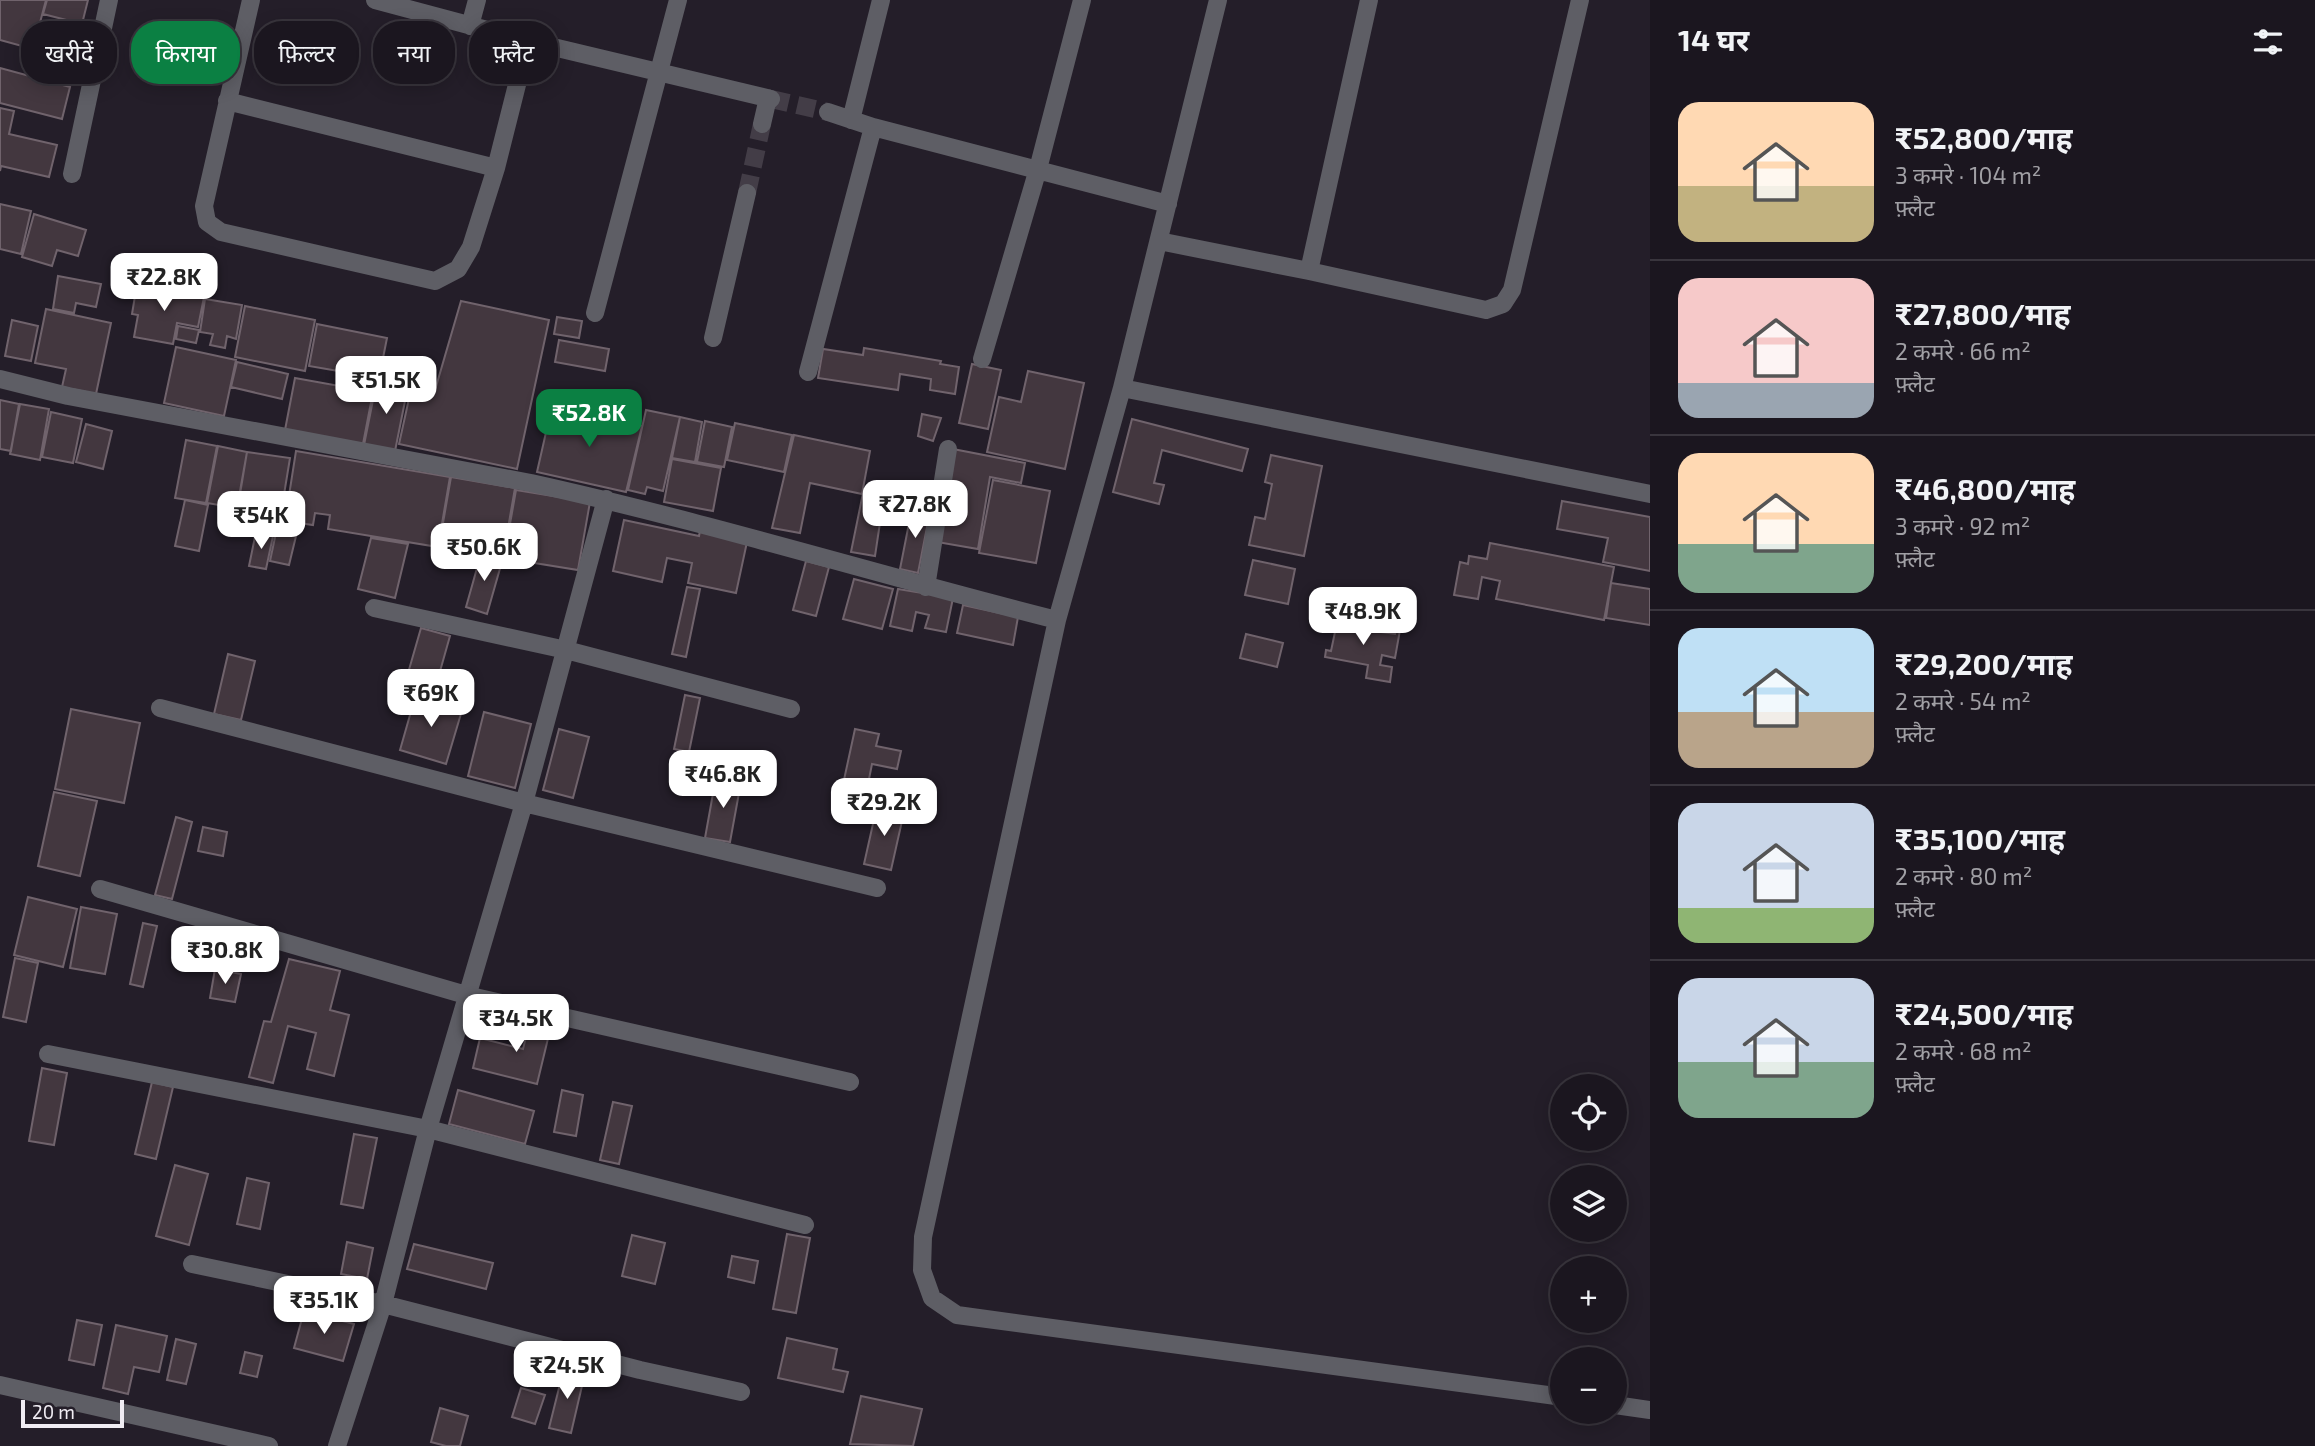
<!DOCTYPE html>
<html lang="hi">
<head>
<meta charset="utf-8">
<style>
  :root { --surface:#1b161f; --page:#241f28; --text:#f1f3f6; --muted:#a09fa4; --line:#39353d; --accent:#0b8043 }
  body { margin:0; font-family:"Exo 2","Noto Sans Devanagari",sans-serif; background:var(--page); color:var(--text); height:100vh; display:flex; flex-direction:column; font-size:26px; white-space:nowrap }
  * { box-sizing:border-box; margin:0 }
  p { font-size:23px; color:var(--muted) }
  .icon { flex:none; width:38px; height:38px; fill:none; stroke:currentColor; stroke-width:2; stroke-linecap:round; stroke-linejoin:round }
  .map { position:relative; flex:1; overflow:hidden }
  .panel { display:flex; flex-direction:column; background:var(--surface); width:665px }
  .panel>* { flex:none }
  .top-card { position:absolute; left:21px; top:21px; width:665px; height:63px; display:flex; gap:14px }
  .buttons { position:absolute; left:1550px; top:1074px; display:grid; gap:14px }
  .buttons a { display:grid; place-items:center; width:77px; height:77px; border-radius:50%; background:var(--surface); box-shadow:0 4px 18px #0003,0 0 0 2px var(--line); font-size:35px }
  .scale { position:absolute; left:21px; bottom:18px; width:103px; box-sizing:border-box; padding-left:7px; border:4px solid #f0ecf3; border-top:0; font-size:19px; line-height:24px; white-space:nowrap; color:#f0ecf3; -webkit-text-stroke:5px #241e29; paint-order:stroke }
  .price { position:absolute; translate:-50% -60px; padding:0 16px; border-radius:14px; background:#fff; color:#222; font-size:23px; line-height:46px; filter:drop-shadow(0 2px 4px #0008) }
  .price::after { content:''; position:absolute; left:50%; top:42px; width:21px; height:16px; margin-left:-10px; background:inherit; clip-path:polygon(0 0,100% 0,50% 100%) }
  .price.on { background:var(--accent); color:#fff }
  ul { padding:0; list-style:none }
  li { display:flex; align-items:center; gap:21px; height:175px; padding:0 28px }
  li+li { border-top:2px solid var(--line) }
  li span { display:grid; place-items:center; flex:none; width:196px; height:140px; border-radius:21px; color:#555 }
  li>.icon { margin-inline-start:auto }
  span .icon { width:84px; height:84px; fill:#fffc; stroke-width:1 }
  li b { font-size:30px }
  h2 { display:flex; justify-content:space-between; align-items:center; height:84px; padding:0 28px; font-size:30px }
  .tag { padding:0 24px; border-radius:28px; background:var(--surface); box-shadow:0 4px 18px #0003,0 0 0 2px var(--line); font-size:24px; line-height:63px }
  .tag.on { background:var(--accent); color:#fff }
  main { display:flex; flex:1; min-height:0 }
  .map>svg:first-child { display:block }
  .building { fill:#43373f; stroke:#70636c; stroke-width:2 }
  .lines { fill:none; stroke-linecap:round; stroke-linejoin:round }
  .minor-tunnel { stroke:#433d47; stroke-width:18; stroke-dasharray:18 9; stroke-linecap:butt }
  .minor { stroke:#5e5e65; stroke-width:18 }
</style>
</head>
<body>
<main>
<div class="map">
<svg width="1650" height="1446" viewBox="0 0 1650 1446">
  <rect width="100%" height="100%" fill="#241e29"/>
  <path class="building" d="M 0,0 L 46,0 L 33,49 L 0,40 Z
    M 47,0 L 88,0 L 82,24 L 43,14 Z
    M 0,68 L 70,87 L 62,119 L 0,103 Z
    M 0,108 L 14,111 L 9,134 L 57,145 L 49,177 L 1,166 L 0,171 Z
    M 0,204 L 31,211 L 21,254 L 0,249 Z
    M 34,214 L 86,230 L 78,256 L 57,250 L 52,266 L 22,257 Z
    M 58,276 L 101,284 L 96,307 L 76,303 L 74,313 L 53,309 Z
    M 137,284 L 204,297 L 198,327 L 177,323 L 173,344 L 134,337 L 138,315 L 132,314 Z
    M 205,299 L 242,305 L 236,339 L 227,336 L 225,348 L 210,345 L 213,334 L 200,332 Z
    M 461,301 L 549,320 L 517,469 L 399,444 L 412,385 L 435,390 Z
    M 245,306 L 315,320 L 305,371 L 235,357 Z
    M 46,309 L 111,323 L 96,394 L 62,387 L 66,369 L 35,363 Z
    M 557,317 L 582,321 L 579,338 L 554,334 Z
    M 12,320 L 38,326 L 31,361 L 5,356 Z
    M 317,324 L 387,338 L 379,378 L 309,366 Z
    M 178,326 L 199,330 L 196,343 L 176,339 Z
    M 559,340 L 609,349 L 605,371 L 555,362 Z
    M 176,347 L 236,360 L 224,416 L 164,403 Z
    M 864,348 L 941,361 L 940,364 L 959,367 L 955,394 L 930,390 L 931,379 L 900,374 L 898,390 L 818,378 L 823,349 L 863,355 Z
    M 237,362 L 288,374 L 282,399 L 231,387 Z
    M 972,364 L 1001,370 L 988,429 L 959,423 Z
    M 1028,371 L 1084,383 L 1065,469 L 987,452 L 999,397 L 1021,402 Z
    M 295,378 L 373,392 L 363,444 L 285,430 Z
    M 377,380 L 408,386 L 395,451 L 364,445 Z
    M 0,400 L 19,404 L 11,451 L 0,449 Z
    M 20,404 L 49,409 L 40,460 L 10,454 Z
    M 552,406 L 642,426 L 626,492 L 537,472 Z
    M 646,410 L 680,417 L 663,491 L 647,487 L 645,494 L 628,490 Z
    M 51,412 L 82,419 L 73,463 L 42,457 Z
    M 922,414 L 941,418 L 933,441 L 918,436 Z
    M 680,417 L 702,422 L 695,462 L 672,458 Z
    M 1132,419 L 1248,449 L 1242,471 L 1162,450 L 1154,483 L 1164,485 L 1159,504 L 1113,492 Z
    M 705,421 L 732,427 L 724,467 L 697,462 Z
    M 735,423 L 792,435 L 784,472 L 727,460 Z
    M 86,424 L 112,431 L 103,469 L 76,462 Z
    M 794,435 L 870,451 L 862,494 L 810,483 L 800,533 L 772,528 Z
    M 186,440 L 217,446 L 206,503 L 175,498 Z
    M 218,446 L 247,452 L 237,508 L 207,503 Z
    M 953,449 L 1025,463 L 1021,483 L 990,477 L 978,549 L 937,542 Z
    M 296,451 L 450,477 L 438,547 L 328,529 L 330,515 L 315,513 L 313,525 L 285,521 Z
    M 247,452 L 290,458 L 280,519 L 237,512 Z
    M 1271,455 L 1322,466 L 1304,556 L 1249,545 L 1255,517 L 1265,519 L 1272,484 L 1265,482 Z
    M 672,459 L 721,468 L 713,511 L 664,502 Z
    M 451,477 L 515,488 L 503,557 L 439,546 Z
    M 993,480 L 1050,491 L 1036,563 L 979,553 Z
    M 516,490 L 590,502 L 578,570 L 504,558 Z
    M 863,493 L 907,502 L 903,520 L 881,516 L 875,556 L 851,552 Z
    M 185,500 L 208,505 L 199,551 L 175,546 Z
    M 1562,501 L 1650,517 L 1650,571 L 1603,562 L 1608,538 L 1557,529 Z
    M 912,508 L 930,512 L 918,573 L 900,569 Z
    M 624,520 L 699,536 L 700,531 L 747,542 L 736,593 L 688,583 L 692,563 L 667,558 L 662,582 L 613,571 Z
    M 277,528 L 297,532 L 289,565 L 270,561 Z
    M 256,532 L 273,536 L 266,569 L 249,566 Z
    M 371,538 L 408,544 L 395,598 L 358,589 Z
    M 1490,543 L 1614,567 L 1604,620 L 1496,599 L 1500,581 L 1482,577 L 1478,599 L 1454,595 L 1460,562 L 1468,564 L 1469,556 L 1487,559 Z
    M 481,554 L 503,558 L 487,614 L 466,607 Z
    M 1253,560 L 1295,569 L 1288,604 L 1245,595 Z
    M 806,561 L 829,567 L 816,616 L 793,610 Z
    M 854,579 L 893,589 L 882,629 L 843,619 Z
    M 1611,583 L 1650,589 L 1650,625 L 1606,618 Z
    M 687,587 L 700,589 L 686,657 L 672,654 Z
    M 898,589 L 953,598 L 946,632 L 925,628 L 929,615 L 916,612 L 912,631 L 890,626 Z
    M 963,605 L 1018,617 L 1013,645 L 957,633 Z
    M 1332,616 L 1358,621 L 1357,628 L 1366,629 L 1368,623 L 1375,624 L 1373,631 L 1395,634 L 1396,629 L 1400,630 L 1395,658 L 1382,655 L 1380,665 L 1392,667 L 1390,682 L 1366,678 L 1368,665 L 1325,657 L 1326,650 L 1331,651 L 1335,632 L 1329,631 Z
    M 421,628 L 450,636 L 433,696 L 404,687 Z
    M 1246,634 L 1283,643 L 1277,667 L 1240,658 Z
    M 228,654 L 255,661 L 241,720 L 214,714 Z
    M 416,694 L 463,707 L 446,764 L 400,750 Z
    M 685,695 L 700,698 L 689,752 L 674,749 Z
    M 71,709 L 140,723 L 124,803 L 55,789 Z
    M 484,712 L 531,724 L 515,788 L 468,776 Z
    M 559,729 L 589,737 L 573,798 L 543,790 Z
    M 855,729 L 879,734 L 876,746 L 901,751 L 897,769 L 872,764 L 866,794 L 842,789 Z
    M 680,751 L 707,756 L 700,788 L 673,783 Z
    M 716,777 L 741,782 L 730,842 L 705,838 Z
    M 54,792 L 97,801 L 80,876 L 38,866 Z
    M 877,806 L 904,812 L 891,870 L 864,864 Z
    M 176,817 L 192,822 L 172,899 L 155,895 Z
    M 203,827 L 227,832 L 223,856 L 198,851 Z
    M 28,897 L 77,909 L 63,967 L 14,955 Z
    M 81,907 L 117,914 L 105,974 L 70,968 Z
    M 143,923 L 157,926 L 143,987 L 130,984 Z
    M 15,958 L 38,963 L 26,1022 L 3,1017 Z
    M 289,959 L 340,971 L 330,1010 L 349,1015 L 334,1076 L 307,1069 L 316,1033 L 288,1026 L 273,1083 L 249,1077 L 264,1021 L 271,1022 Z
    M 215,969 L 241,974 L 235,1002 L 210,998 Z
    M 531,1017 L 552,1022 L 537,1084 L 473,1068 L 480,1038 L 523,1049 Z
    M 42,1068 L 67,1073 L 54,1145 L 29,1141 Z
    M 152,1082 L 173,1087 L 156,1159 L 135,1154 Z
    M 458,1090 L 534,1111 L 525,1144 L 449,1124 Z
    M 562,1090 L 583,1095 L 576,1136 L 554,1132 Z
    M 613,1102 L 632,1106 L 619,1164 L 600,1160 Z
    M 354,1134 L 377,1138 L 363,1208 L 341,1204 Z
    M 175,1165 L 208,1174 L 189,1245 L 156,1236 Z
    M 247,1178 L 269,1183 L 260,1229 L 237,1224 Z
    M 787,1234 L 810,1238 L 796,1313 L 773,1309 Z
    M 632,1235 L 665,1243 L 655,1284 L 622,1276 Z
    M 347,1242 L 373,1248 L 367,1279 L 341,1274 Z
    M 414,1244 L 493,1263 L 486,1289 L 407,1269 Z
    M 732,1256 L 758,1261 L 754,1283 L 728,1277 Z
    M 304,1311 L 354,1324 L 343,1361 L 294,1348 Z
    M 77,1320 L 102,1325 L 94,1365 L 69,1360 Z
    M 116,1325 L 167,1336 L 159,1372 L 134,1367 L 128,1394 L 103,1388 Z
    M 787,1338 L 837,1349 L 833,1369 L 848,1372 L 843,1392 L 778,1378 Z
    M 176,1339 L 196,1344 L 186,1384 L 167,1380 Z
    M 245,1352 L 262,1356 L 257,1377 L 240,1373 Z
    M 564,1368 L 585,1373 L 571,1433 L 549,1428 Z
    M 521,1388 L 545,1395 L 535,1424 L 512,1417 Z
    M 861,1396 L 922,1409 L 913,1446 L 850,1444 Z
    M 440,1408 L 468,1416 L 460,1446 L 446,1446 L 431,1442 Z"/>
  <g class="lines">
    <path class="minor-tunnel" d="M 771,99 L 828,112
      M 747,193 L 762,124"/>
    <path class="minor" d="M 251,0 L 204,206 L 207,222 L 221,232 L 435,281 L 458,269 L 471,247 L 496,168 L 528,41
      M 375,0 L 528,41 L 771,99
      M 470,26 L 477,0
      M 227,101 L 496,168
      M 828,112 L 873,127 L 1168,204
      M 851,120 L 881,0
      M 762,124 L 768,98
      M 72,174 L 109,0
      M 1159,241 L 1309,271 L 1486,310 L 1503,304 L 1512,290 L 1580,0
      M 1309,271 L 1369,0
      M 595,313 L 678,0
      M 713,338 L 747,193
      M 982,359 L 1038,169 L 1082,0
      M 808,372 L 873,127
      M 0,379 L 68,396 L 531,483 C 708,522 882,576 1057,620
      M 1122,388 L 1218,0
      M 926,587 L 948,449
      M 374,608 L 566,650 L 791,709
      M 160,708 L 524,803 L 877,888
      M 100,889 L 466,995 L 850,1082
      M 48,1054 L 428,1129 L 805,1225
      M 192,1264 L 383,1304 L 640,1370 L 741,1392
      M 0,1385 L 269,1446
      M 1563,1397 L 957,1315 L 932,1298 L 922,1270 L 923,1237 L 1057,620 L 1122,388 L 1650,494
      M 1615,1405 L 1650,1410
      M 337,1446 L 383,1304 L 428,1129 L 524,803 L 606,499"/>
  </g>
</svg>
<div class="buttons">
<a><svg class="icon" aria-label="locate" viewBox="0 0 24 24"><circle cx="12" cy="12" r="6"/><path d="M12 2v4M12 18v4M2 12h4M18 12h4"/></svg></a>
<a><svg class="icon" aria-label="layers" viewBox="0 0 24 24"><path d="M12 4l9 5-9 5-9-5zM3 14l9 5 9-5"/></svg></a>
<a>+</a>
<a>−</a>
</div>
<div class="scale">20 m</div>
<b class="price" style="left:164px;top:313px">₹22.8K</b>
<b class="price" style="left:386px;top:416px">₹51.5K</b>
<b class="price on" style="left:589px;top:449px">₹52.8K</b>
<b class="price" style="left:915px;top:540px">₹27.8K</b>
<b class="price" style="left:261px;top:551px">₹54K</b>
<b class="price" style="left:484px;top:583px">₹50.6K</b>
<b class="price" style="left:1363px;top:647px">₹48.9K</b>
<b class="price" style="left:431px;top:729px">₹69K</b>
<b class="price" style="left:723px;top:810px">₹46.8K</b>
<b class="price" style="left:884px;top:838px">₹29.2K</b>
<b class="price" style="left:225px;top:986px">₹30.8K</b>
<b class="price" style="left:516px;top:1054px">₹34.5K</b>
<b class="price" style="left:324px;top:1336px">₹35.1K</b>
<b class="price" style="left:567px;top:1401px">₹24.5K</b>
<div class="top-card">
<a class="tag">खरीदें</a>
<a class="tag on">किराया</a>
<a class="tag">फ़िल्टर</a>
<a class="tag">नया</a>
<a class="tag">फ़्लैट</a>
</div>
</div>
<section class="panel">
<h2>14 घर<svg class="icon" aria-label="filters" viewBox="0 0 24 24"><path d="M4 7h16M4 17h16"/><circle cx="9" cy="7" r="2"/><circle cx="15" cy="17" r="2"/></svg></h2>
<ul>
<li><span style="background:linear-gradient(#ffd9b3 60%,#c2b280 0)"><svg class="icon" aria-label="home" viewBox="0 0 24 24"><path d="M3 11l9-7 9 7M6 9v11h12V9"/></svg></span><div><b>₹52,800/माह</b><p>3 कमरे · 104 m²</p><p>फ़्लैट</p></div></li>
<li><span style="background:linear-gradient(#f6c9c9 75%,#9aa5b1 0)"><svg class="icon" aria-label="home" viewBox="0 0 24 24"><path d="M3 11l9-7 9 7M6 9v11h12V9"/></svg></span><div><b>₹27,800/माह</b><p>2 कमरे · 66 m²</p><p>फ़्लैट</p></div></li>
<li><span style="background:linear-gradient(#ffd9b3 65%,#7fa58c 0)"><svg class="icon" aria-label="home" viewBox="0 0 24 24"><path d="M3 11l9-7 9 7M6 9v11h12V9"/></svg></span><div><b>₹46,800/माह</b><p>3 कमरे · 92 m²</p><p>फ़्लैट</p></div></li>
<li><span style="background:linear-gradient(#bfe0f5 60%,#b9a48a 0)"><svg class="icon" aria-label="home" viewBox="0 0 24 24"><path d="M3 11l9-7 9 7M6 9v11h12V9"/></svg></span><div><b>₹29,200/माह</b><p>2 कमरे · 54 m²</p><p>फ़्लैट</p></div></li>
<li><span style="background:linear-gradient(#c9d6e8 75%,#8fb573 0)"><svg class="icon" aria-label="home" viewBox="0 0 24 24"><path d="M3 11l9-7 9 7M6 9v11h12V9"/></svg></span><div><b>₹35,100/माह</b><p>2 कमरे · 80 m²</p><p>फ़्लैट</p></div></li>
<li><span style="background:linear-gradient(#c9d6e8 60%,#7fa58c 0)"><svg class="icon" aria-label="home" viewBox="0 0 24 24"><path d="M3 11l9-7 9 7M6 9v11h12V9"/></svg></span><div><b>₹24,500/माह</b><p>2 कमरे · 68 m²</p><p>फ़्लैट</p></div></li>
</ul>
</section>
</main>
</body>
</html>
